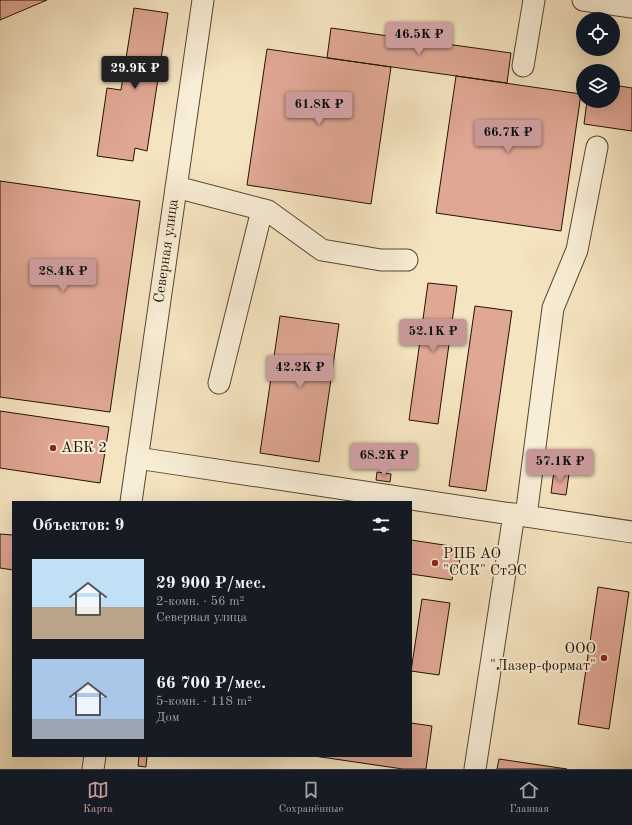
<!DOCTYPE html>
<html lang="ru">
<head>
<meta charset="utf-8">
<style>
  :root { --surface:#171b24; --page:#242831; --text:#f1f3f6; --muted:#9ea1a6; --line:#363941; --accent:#c59692 }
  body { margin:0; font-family:"Old Standard TT",serif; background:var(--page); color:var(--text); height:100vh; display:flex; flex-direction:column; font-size:15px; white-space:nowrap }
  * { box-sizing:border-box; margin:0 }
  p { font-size:13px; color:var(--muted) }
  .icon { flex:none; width:22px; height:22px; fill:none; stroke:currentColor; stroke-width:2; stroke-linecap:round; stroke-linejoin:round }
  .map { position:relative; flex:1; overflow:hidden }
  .details { position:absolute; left:12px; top:501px; width:400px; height:256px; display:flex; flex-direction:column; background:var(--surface); border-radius:0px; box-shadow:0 4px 16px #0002 }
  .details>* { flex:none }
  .tools { position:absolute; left:576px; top:12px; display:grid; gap:8px }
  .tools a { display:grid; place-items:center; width:44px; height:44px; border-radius:50%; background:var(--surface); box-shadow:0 4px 16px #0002; font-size:20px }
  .price { position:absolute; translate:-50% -34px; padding:0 9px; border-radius:4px; background:var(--accent); color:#111; font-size:13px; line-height:26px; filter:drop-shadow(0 1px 2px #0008) }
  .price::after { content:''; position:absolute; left:50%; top:24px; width:12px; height:9px; margin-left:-6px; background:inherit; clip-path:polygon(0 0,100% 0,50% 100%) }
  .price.selected { background:#222; color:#fff }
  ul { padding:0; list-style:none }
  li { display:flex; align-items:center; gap:12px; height:100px; padding:0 20px }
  li span { display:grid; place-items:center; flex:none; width:112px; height:80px; border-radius:0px; color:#555 }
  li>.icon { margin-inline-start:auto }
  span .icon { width:48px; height:48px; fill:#fffc; stroke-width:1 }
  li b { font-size:17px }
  h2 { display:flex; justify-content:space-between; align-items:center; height:48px; padding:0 20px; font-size:17px }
  .tab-bar { display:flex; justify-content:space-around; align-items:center; height:56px; border-top:1px solid var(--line); background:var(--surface); font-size:11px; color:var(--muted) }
  .tab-bar a { display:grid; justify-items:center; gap:2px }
  .tab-bar .selected { color:var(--accent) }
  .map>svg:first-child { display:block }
  .building { fill:#e0a794; stroke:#221302 }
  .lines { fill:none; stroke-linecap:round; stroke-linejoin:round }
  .minor-casing { stroke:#574732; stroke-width:23 }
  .minor { stroke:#f8edd6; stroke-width:21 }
  .poi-dot { fill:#8f2418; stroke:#f8edd6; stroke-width:1.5 }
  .labels { text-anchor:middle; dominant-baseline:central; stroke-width:4; stroke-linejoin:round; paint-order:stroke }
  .street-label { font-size:15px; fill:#221302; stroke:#f8edd6 }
  .poi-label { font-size:15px; fill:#221302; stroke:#f8edd6; text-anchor:start }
</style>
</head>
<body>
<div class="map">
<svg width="632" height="769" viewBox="0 0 632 769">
  <rect width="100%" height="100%" fill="#f5e4c0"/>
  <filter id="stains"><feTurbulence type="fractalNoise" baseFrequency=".005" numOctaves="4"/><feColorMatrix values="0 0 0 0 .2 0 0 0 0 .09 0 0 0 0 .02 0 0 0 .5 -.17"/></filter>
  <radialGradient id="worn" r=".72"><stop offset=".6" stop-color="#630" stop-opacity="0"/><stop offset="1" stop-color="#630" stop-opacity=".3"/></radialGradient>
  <path class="building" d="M 0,0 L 47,0 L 0,20 Z
    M 134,8 L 168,13 L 147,151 L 135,148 L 133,161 L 97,156 L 107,88 L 121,90 Z
    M 331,28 L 511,53 L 507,83 L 327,58 Z
    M 267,49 L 391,67 L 371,204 L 247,185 Z
    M 456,76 L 581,94 L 561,231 L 436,213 Z
    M 613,85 L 632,88 L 632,131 L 584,124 L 587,101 L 613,101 Z
    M 0,181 L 140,201 L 110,412 L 0,397 Z
    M 428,283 L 457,286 L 438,424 L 409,420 Z
    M 475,306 L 512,311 L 486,491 L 449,486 Z
    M 280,316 L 339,324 L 319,462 L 260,453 Z
    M 0,411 L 109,427 L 100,483 L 0,468 Z
    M 554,471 L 569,474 L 566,495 L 551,493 Z
    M 377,472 L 391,474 L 390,482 L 376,480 Z
    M 0,534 L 13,535 L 13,570 L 0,568 Z
    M 411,540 L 457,547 L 455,559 L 460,559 L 458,568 L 454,567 L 452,580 L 411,574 Z
    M 598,587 L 629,592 L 609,729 L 578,724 Z
    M 422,599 L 450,603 L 439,675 L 411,671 Z
    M 411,723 L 432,726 L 426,769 L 403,769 L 314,756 L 411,756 Z
    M 139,756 L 147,756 L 146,767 L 138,766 Z
    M 499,759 L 567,769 L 497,769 Z"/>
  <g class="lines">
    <defs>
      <path id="minor" d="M 583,0 L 632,7
        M 523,66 L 534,0
        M 176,187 L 268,211 L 322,250 L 381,260 L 407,260
        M 219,383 L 262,210
        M 137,458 L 632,532
        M 131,502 L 203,0
        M 526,516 L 553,308 L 577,250 L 597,147
        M 93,769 L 95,756
        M 475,769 L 514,514"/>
    </defs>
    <use href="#minor" class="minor-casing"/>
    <use href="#minor" class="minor"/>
  </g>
  <g class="poi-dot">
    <circle cx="53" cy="448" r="4"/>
    <circle cx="435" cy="563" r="4"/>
    <circle cx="604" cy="658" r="4"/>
  </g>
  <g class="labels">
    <g class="street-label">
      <text transform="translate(167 251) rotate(-82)">Северная улица</text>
    </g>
    <g class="poi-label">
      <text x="61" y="448">АБК 2</text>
      <text x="443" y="554">РПБ АО<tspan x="443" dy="17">"ССК" СтЭС</tspan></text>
      <text x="596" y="649" text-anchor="end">ООО<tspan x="596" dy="17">"Лазер-формат"</tspan></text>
    </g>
  </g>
  <rect width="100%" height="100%" filter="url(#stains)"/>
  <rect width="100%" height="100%" fill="url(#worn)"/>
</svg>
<div class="tools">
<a><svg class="icon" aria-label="locate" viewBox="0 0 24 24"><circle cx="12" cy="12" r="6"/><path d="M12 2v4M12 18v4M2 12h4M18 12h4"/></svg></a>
<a><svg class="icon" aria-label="layers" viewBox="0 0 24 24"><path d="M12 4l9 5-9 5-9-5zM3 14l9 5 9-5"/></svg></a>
</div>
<b class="price" style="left:419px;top:56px">46.5K ₽</b>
<b class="price selected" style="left:135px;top:90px">29.9K ₽</b>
<b class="price" style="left:319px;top:126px">61.8K ₽</b>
<b class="price" style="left:508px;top:154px">66.7K ₽</b>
<b class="price" style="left:63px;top:293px">28.4K ₽</b>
<b class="price" style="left:433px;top:353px">52.1K ₽</b>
<b class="price" style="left:300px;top:389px">42.2K ₽</b>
<b class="price" style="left:384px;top:477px">68.2K ₽</b>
<b class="price" style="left:560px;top:483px">57.1K ₽</b>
<section class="details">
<h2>Объектов: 9<svg class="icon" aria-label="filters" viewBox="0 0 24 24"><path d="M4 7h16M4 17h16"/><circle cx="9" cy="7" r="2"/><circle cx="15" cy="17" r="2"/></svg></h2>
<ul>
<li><span style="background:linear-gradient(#bfe0f5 60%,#b9a48a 0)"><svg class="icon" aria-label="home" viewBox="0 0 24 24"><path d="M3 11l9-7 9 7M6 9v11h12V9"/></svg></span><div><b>29 900 ₽/мес.</b><p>2-комн. · 56 m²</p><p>Северная улица</p></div></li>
<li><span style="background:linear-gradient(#a9c7e8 75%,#9aa5b1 0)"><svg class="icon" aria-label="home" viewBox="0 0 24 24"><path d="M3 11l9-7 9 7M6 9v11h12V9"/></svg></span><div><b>66 700 ₽/мес.</b><p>5-комн. · 118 m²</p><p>Дом</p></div></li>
</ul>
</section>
</div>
<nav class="tab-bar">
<a class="selected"><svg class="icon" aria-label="map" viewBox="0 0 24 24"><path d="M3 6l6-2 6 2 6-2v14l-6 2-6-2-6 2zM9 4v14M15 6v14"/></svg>Карта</a>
<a><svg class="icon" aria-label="saved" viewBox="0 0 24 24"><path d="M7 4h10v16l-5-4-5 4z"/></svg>Сохранённые</a>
<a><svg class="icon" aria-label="home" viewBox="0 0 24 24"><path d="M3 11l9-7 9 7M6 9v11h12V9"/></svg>Главная</a>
</nav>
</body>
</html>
